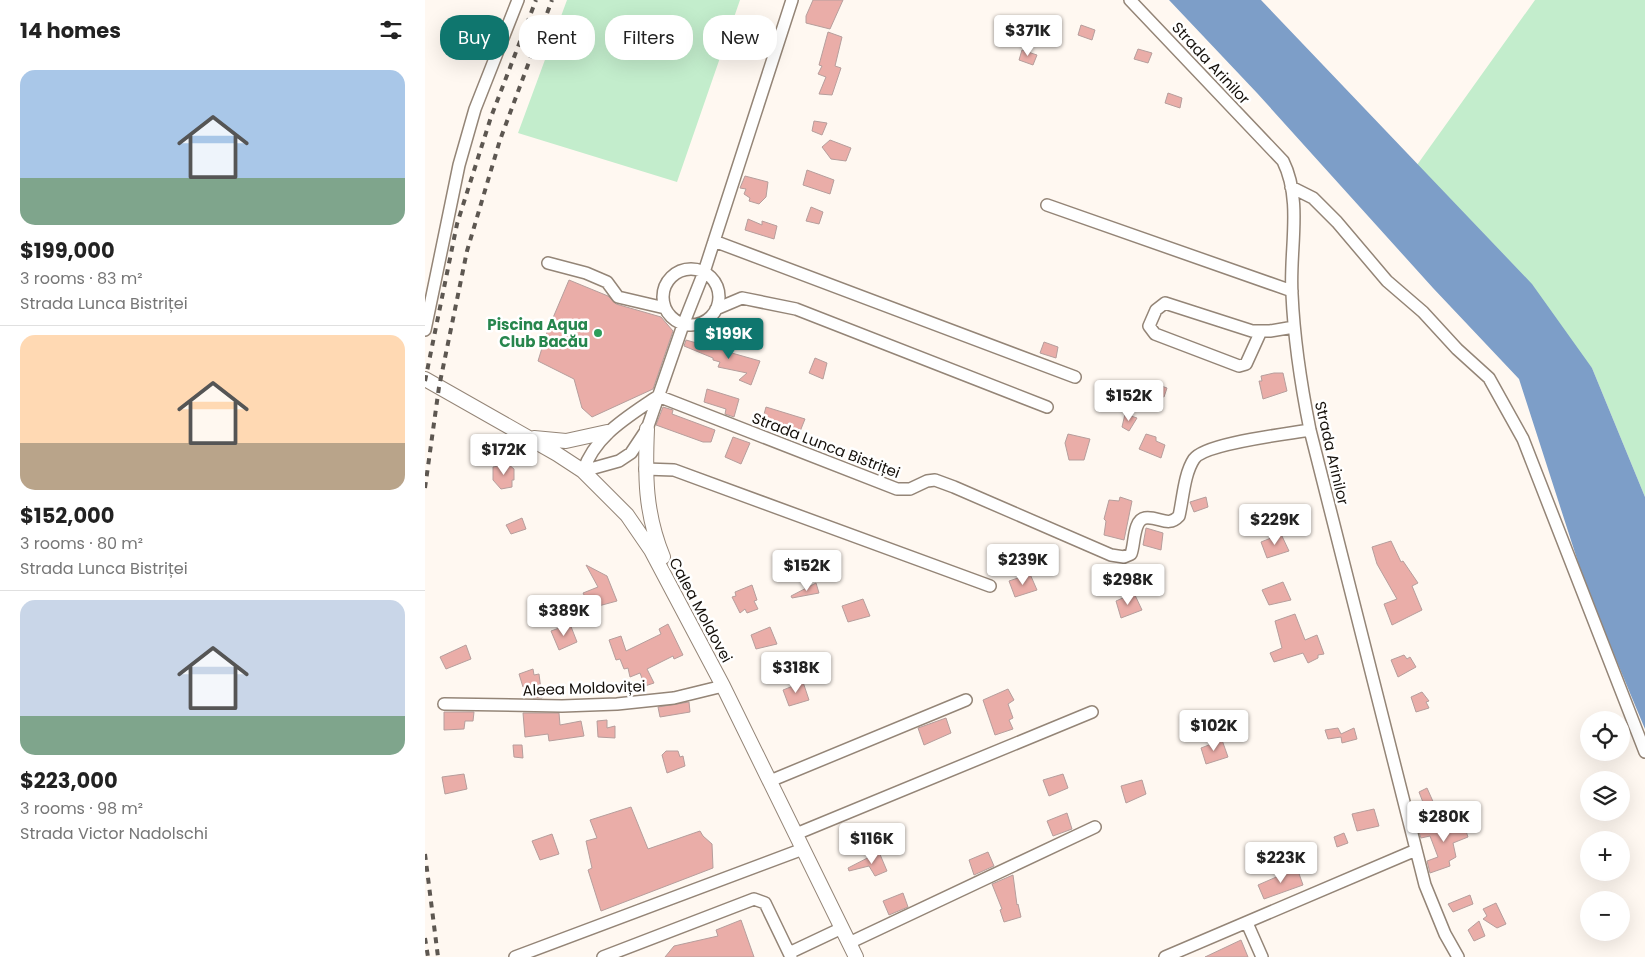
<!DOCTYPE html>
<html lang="en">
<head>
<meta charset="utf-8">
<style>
  :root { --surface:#fff; --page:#f2f2f2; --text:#222; --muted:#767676; --line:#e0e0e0; --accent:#0f766e }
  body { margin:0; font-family:Poppins,sans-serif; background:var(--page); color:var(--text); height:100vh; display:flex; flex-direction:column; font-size:19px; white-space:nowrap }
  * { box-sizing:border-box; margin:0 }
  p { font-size:16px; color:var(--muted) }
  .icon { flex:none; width:28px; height:28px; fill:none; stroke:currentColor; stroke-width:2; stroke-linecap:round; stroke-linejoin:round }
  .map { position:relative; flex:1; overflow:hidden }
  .drawer { display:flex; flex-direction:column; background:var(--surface); width:425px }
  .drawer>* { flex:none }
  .banner { position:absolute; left:15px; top:15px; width:475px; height:45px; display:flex; gap:10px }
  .controls { position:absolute; left:1155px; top:711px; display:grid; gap:10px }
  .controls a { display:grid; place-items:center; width:50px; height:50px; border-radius:50%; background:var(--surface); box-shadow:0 5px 20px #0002; font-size:25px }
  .price { position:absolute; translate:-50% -42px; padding:0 11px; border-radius:5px; background:#fff; color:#222; font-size:16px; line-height:32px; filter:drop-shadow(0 1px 2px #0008) }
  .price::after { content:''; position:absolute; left:50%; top:30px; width:15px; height:11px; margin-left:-8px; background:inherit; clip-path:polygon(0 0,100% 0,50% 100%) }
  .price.selected { background:var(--accent); color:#fff }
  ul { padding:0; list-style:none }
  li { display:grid; align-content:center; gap:10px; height:265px; padding:0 20px }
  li+li { border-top:1px solid var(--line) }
  li span { display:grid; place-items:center; height:155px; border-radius:15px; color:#555 }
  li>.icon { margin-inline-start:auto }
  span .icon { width:90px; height:90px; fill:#fffc; stroke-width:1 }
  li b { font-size:21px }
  h2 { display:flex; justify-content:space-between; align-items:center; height:60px; padding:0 20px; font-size:21px }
  .tag { padding:0 18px; border-radius:20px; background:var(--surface); box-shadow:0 5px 20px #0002; font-size:18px; line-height:45px }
  .tag.selected { background:var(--accent); color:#fff }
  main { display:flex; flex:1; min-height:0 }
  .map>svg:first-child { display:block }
  .green { fill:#c3edcc }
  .water { fill:#7d9ec8 }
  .building { fill:#eaada8; stroke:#b69e9c }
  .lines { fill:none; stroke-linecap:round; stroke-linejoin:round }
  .minor-casing { stroke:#948577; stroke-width:14 }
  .major-casing { stroke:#948577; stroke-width:16 }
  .minor { stroke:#fff; stroke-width:11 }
  .major { stroke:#fff; stroke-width:14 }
  .rail { stroke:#5d5751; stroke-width:4; stroke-dasharray:6 6; stroke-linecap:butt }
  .leisure-dot { fill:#2e9e5b; stroke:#fff; stroke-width:2 }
  .labels { text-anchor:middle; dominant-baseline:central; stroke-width:5; stroke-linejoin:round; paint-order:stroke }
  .street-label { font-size:15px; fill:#15100b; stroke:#fff }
  .leisure-label { font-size:15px; font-weight:bold; fill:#27864d; stroke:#fff; text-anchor:end }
</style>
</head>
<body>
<main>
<section class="drawer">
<h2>14 homes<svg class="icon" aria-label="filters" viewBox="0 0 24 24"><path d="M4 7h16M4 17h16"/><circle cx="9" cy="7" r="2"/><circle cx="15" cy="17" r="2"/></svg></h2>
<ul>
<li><span style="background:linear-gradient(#a9c7e8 70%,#7fa58c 0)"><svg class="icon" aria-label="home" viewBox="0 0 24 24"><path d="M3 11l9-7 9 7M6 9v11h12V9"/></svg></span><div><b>$199,000</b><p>3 rooms · 83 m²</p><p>Strada Lunca Bistriței</p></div></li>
<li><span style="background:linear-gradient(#ffd9b3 70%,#b9a48a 0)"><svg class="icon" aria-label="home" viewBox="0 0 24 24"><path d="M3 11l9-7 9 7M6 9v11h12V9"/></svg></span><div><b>$152,000</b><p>3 rooms · 80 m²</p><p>Strada Lunca Bistriței</p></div></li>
<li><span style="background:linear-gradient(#c9d6e8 75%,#7fa58c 0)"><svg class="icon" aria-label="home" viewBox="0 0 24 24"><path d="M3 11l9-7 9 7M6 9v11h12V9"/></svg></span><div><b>$223,000</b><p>3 rooms · 98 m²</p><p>Strada Victor Nadolschi</p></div></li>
</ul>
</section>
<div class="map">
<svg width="1220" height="957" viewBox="0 0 1220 957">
  <rect width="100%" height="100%" fill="#fff8f1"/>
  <path class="green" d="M 142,0 L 315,0 L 252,182 L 93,133 Z
    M 1110,0 L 1220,0 L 1220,497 L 1167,368 L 992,165 Z"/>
  <path class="water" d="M 744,0 L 836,0 L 1107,284 L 1167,368 L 1220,497 L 1220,729 L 1162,590 L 1094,379 L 1008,288 L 832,93 Z"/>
  <path class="building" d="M 388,0 L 418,0 L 405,29 L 381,23 L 381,16 Z
    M 656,25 L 670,30 L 667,40 L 653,35 Z
    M 403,32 L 417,37 L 410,66 L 416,68 L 407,95 L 394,94 L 401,77 L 393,74 L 397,66 L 394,65 Z
    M 713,49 L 727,53 L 723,63 L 709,59 Z
    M 597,50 L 612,55 L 608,65 L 594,60 Z
    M 743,93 L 757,98 L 755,108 L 740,103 Z
    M 389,121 L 402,123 L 397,135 L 387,131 Z
    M 405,140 L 426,148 L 421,161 L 406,159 L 397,147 Z
    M 382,170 L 409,180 L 405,194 L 378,185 Z
    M 320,176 L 343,182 L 341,197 L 334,204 L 324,201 L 325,198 L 319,194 L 321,189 L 315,188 Z
    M 386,207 L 398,212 L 394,224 L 381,221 Z
    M 323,219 L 337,225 L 337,221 L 352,226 L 349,239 L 320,230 Z
    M 144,280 L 183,296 L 191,304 L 236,317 L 248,331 L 228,389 L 167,417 L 157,408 L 149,379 L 113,361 L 122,332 Z
    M 261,340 L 335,361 L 326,385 L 314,380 L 322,373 L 293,367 L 295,362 L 288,360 L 288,358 L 259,346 Z
    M 619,342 L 633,347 L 631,358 L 615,353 Z
    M 390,358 L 402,363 L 398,379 L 384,373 Z
    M 849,373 L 858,373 L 862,391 L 838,399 L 834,381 L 837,381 L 836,376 Z
    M 728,383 L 742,388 L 739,397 L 724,393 Z
    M 282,389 L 314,399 L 309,417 L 300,414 L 301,409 L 279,402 Z
    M 238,407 L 248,410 L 247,414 L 290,430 L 286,442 L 278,442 L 231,425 Z
    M 341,407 L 380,419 L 374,434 L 338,418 Z
    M 700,414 L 712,418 L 704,431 L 697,427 Z
    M 643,434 L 665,439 L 659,460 L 644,460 L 640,443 Z
    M 721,434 L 731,437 L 731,441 L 740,445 L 736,458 L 714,449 Z
    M 308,437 L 325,443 L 316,464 L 300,457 Z
    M 83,464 L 89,469 L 89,480 L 87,480 L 87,487 L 76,489 L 68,480 L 68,467 Z
    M 695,497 L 707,501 L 699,540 L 679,535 L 681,521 L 679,519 L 684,500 L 694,501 Z
    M 781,497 L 783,507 L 769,512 L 765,502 Z
    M 97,518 L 101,529 L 86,534 L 81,525 Z
    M 721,528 L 738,533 L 736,550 L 718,545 Z
    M 856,534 L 864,551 L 842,558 L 836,542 Z
    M 966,541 L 976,562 L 978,561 L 993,583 L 987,586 L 997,610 L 967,625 L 959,604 L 972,599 L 952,564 L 947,547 Z
    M 161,565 L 182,576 L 192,601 L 166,608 L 158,593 L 173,587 Z
    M 605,574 L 612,590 L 590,597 L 584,581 Z
    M 858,582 L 866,600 L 844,605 L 837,590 Z
    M 391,583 L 394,593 L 367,598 L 366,596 Z
    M 327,585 L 332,600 L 329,601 L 333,609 L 322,613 L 320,609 L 315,613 L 307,597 L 311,596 L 310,592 Z
    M 709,593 L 717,610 L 696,618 L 691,601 Z
    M 438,599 L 445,616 L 423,622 L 417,606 Z
    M 870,614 L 880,640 L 892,635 L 899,654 L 893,655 L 893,658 L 883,663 L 878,653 L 849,662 L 845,653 L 857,648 L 850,621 Z
    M 145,624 L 152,642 L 134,650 L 126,631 Z
    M 243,624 L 258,655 L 249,659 L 248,656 L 222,669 L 229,683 L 220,686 L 215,673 L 205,677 L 203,668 L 199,669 L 195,659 L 191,660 L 184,640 L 196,636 L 201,651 L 236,634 L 234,629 Z
    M 345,627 L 352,644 L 331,649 L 326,635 Z
    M 41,645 L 46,659 L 21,669 L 15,657 Z
    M 979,655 L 982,659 L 985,657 L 991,667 L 973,677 L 966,660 Z
    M 108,669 L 109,675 L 114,674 L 117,698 L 108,698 L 107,684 L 98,687 L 94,674 Z
    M 378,682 L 384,700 L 364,706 L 358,690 Z
    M 583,689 L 589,700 L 583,704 L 588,718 L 584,720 L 588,729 L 570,735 L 558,700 Z
    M 997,692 L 1004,701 L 1001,702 L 1004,708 L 991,712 L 986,697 Z
    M 264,702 L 265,712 L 235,717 L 233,707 Z
    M 19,712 L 49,712 L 48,721 L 40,721 L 39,729 L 19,730 Z
    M 98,713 L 134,713 L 135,725 L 156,721 L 159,736 L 124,741 L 123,734 L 100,737 Z
    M 521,718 L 526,733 L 499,745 L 493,728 Z
    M 182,720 L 182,728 L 190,726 L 190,738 L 173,737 L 172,721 Z
    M 913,728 L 916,734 L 929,728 L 932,739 L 917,743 L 916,737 L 903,739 L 900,730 Z
    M 797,740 L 803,757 L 781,764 L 776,748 Z
    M 88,745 L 97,745 L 98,758 L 89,757 Z
    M 241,751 L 253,751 L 255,757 L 258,756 L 260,766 L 242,773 L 237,755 Z
    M 39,774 L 42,789 L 20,794 L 17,777 Z
    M 638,774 L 643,788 L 624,796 L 618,780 Z
    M 717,780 L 721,794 L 701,803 L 696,786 Z
    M 1002,788 L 1010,806 L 1001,810 L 994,792 Z
    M 206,807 L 223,849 L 275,831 L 278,836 L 287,844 L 288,868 L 176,911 L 163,870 L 167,868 L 161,841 L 172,838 L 165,820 Z
    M 949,809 L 954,826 L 932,831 L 927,814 Z
    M 642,813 L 647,829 L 628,836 L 622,821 Z
    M 1028,818 L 1034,831 L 1040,828 L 1043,837 L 1028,843 L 1031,857 L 1024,861 L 1025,866 L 1005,873 L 1002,861 L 1013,857 L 1005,836 L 996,838 L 994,832 Z
    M 919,833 L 923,843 L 912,847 L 909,837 Z
    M 127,834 L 134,854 L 115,860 L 107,841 Z
    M 454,852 L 462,871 L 450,876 L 444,866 L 424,871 L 423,868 Z
    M 563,852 L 569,866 L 549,875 L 544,860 Z
    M 872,868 L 878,885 L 839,899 L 833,885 Z
    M 588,875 L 592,905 L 593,904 L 596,917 L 579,922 L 575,910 L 577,909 L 567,884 Z
    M 478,893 L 483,907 L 464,915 L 458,901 Z
    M 1045,895 L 1048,904 L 1028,912 L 1023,904 Z
    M 1071,903 L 1081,924 L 1072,928 L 1058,919 L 1062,916 L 1058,909 Z
    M 316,920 L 329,957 L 240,957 L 249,946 L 293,936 L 291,930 Z
    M 1054,921 L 1060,936 L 1049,941 L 1043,930 Z
    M 816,940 L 823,957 L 780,957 Z"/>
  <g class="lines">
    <defs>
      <path id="minor" d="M 705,0 L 858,161 C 878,201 864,251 867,294 C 869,340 876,385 885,430 L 1000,885 L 1020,934 L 1033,957
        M 866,187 L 888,198 L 912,222 L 962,281 L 998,312 L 1032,349 L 1064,378 L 1098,439 L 1220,752
        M 622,205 L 867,291
        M 289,241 L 650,377
        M 123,263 L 161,273 L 182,282 L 193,297 L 240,308
        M238 297a28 28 0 1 1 56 0a28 28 0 1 1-56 0Z
        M 291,309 L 317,298 L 371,309 L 622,407
        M 0,330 L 34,165 L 50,109 L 93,0
        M 836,331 L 821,364 L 814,366 L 730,334 L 724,326 L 731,310 L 740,303 L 827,331 L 845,331 L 869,327
        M 233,396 L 472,489 L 485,489 L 502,481 L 510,480 L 529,487 L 686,555 L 699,557 L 706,554 C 710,544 708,520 720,518 C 734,516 743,528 754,516 C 758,499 759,474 769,459 C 780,443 863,434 885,430
        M 220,469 L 249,470 L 565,586
        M 158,471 L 194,461 L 206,453 L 222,429 L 258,325 L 279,272 L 367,0
        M 158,471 C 171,434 203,417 233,396
        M 19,704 L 137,706 L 192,704 L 249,698 L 298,686
        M 345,781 L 541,700
        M 371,834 L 667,712
        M 822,923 L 837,957
        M 424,943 L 670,827
        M 364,953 L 417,928
        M 90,957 L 378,849
        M 178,957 L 329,899 L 340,903 L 366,957
        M 740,957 L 991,850"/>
      <path id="major" d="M 0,379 L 132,454 L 158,471 L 202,515 L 226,550 L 298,686 L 431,957
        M 222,429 C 220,476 220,513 238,557
        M 109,438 L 141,441 L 182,432"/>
    </defs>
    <use href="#minor" class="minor-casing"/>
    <use href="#major" class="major-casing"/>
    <use href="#minor" class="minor"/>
    <use href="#major" class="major"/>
    <path class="rail" d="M 0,381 L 32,224 L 66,117 L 111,0
      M 0,488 L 14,387 L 42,251 L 75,140 L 127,0
      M 0,854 L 13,957
      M 0,938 L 3,957"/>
  </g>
  <circle class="leisure-dot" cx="173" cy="333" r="5"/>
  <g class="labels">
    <g class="street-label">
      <text transform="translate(786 63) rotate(47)">Strada Arinilor</text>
      <text transform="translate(401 445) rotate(21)">Strada Lunca Bistriței</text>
      <text transform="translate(907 453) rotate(77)">Strada Arinilor</text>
      <text transform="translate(276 610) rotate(62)">Calea Moldovei</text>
      <text transform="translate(159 688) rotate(-2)">Aleea Moldoviței</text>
    </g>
    <g class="leisure-label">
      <text x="163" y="324">Piscina Aqua<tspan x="163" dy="17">Club Bacău</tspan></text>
    </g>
  </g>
</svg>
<div class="controls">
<a><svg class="icon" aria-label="locate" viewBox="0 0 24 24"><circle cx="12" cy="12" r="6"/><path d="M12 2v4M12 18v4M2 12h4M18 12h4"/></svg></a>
<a><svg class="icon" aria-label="layers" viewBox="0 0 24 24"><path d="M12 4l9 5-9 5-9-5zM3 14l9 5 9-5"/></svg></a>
<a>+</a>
<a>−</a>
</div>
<b class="price" style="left:603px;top:57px">$371K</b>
<b class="price selected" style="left:304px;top:360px">$199K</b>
<b class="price" style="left:704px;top:422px">$152K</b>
<b class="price" style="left:79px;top:476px">$172K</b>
<b class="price" style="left:850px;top:546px">$229K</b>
<b class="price" style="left:598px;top:586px">$239K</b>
<b class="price" style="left:382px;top:592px">$152K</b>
<b class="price" style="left:703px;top:606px">$298K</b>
<b class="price" style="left:139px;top:637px">$389K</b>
<b class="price" style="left:371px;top:694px">$318K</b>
<b class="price" style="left:789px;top:752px">$102K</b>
<b class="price" style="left:1019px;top:843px">$280K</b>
<b class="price" style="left:447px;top:865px">$116K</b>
<b class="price" style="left:856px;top:884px">$223K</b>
<div class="banner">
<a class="tag selected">Buy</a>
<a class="tag">Rent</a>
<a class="tag">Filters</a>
<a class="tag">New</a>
</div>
</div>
</main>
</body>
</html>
